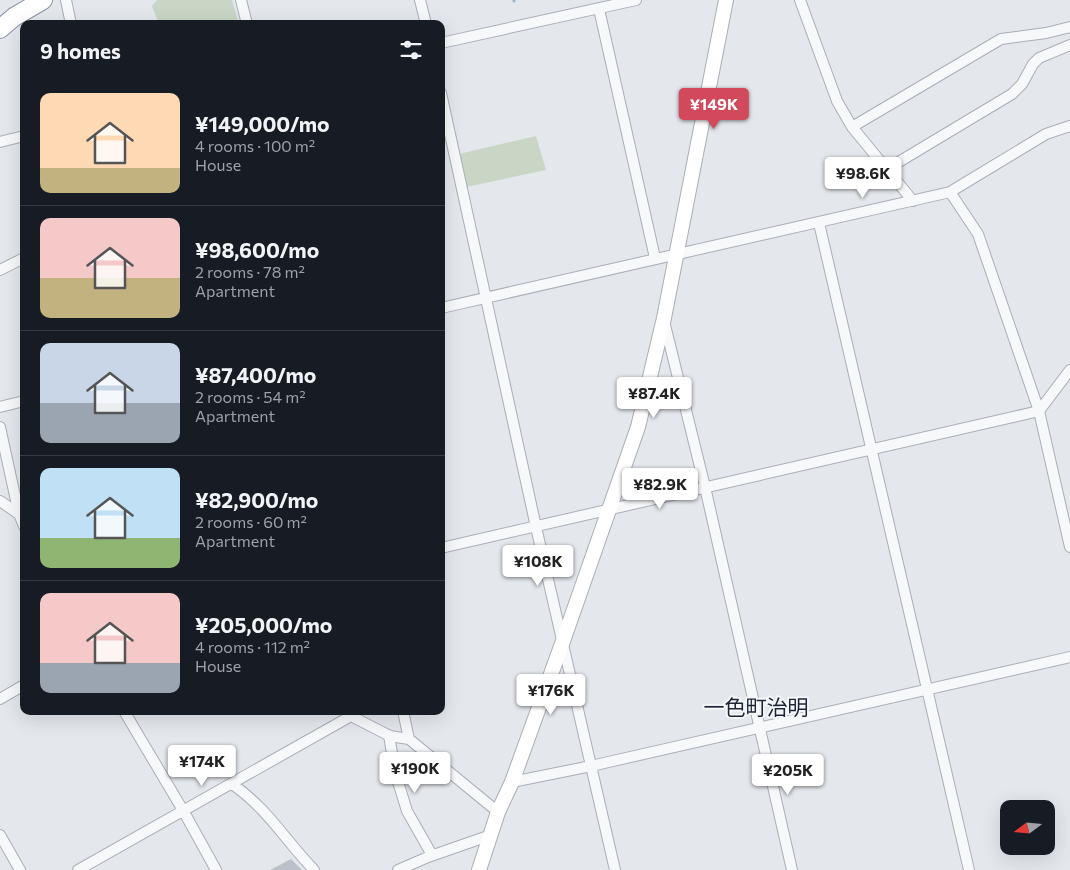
<!DOCTYPE html>
<html lang="en">
<head>
<meta charset="utf-8">
<style>
  :root { --surface:#171b24; --page:#242831; --text:#f1f3f6; --muted:#9ea1a6; --line:#363941; --accent:#d1495b }
  body { margin:0; font-family:Commissioner,"Noto Sans JP",sans-serif; background:var(--page); color:var(--text); height:100vh; display:flex; flex-direction:column; font-size:19px; white-space:nowrap }
  * { box-sizing:border-box; margin:0 }
  p { font-size:16px; color:var(--muted) }
  .icon { flex:none; width:28px; height:28px; fill:none; stroke:currentColor; stroke-width:2; stroke-linecap:round; stroke-linejoin:round }
  .map { position:relative; flex:1; overflow:hidden }
  .details { position:absolute; left:20px; top:20px; width:425px; height:695px; display:flex; flex-direction:column; background:var(--surface); border-radius:10px; box-shadow:0 5px 20px #0002 }
  .details>* { flex:none }
  .needle { width:32px; rotate:254deg }
  .tools { position:absolute; left:1000px; top:800px; display:grid; gap:10px }
  .tools a { display:grid; place-items:center; width:55px; height:55px; border-radius:10px; background:var(--surface); box-shadow:0 5px 20px #0002; font-size:25px }
  .price { position:absolute; translate:-50% -42px; padding:0 11px; border-radius:5px; background:#fff; color:#222; font-size:16px; line-height:32px; filter:drop-shadow(0 1px 2px #0008) }
  .price::after { content:''; position:absolute; left:50%; top:30px; width:15px; height:11px; margin-left:-8px; background:inherit; clip-path:polygon(0 0,100% 0,50% 100%) }
  .price.active { background:var(--accent); color:#fff }
  ul { padding:0; list-style:none }
  li { display:flex; align-items:center; gap:15px; height:125px; padding:0 20px }
  li+li { border-top:1px solid var(--line) }
  li span { display:grid; place-items:center; flex:none; width:140px; height:100px; border-radius:10px; color:#555 }
  li>.icon { margin-inline-start:auto }
  span .icon { width:60px; height:60px; fill:#fffc; stroke-width:1 }
  li b { font-size:21px }
  h2 { display:flex; justify-content:space-between; align-items:center; height:60px; padding:0 20px; font-size:21px }
  .map>svg:first-child { display:block }
  .green { fill:#c9d6c5 }
  .lines { fill:none; stroke-linecap:round; stroke-linejoin:round }
  .stream { stroke:#9fb4cc; stroke-width:3 }
  .building { fill:#bbc0ca }
  .street-casing { stroke:#a9aeb7; stroke-width:12 }
  .secondary-casing { stroke:#a9aeb7; stroke-width:16 }
  .highway-casing { stroke:#8b94a3; stroke-width:20 }
  .street { stroke:#f7f8fa; stroke-width:10 }
  .secondary { stroke:#fff; stroke-width:14 }
  .highway { stroke:#fff; stroke-width:18 }
  .labels { text-anchor:middle; dominant-baseline:central; stroke-width:4; stroke-linejoin:round; paint-order:stroke }
  .quarter-label { font-size:21px; fill:#1d2536; stroke:#f4f6f9 }
</style>
</head>
<body>
<div class="map">
<svg width="1070" height="870" viewBox="0 0 1070 870">
  <rect width="100%" height="100%" fill="#e4e7ec"/>
  <path class="green" d="M 157,0 L 232,0 L 239,24 L 159,24 L 152,6 Z
    M 536,136 L 546,170 L 466,187 L 459,154 Z"/>
  <g class="lines">
    <path class="stream" d="M 514,1 L 514,0"/>
  </g>
  <path class="building" d="M 291,859 L 302,870 L 270,870 Z"/>
  <g class="lines">
    <defs>
      <path id="street" d="M 66,0 L 71,24
        M 241,0 L 247,24
        M 420,0 L 426,24
        M 800,0 L 837,101 L 852,127 L 913,201
        M 599,9 L 655,258
        M 441,43 L 636,0
        M 441,93 L 536,527 L 615,870
        M 852,127 L 1001,39 L 1046,33 L 1070,27
        M 0,142 L 24,136
        M 887,169 L 1012,94 L 1022,84 L 1033,64 L 1039,58 L 1070,45
        M 950,192 L 978,234 L 1039,411 L 1070,547
        M 819,223 L 969,870
        M 0,270 L 24,258
        M 441,308 L 950,192 L 1046,134 L 1070,126
        M 664,321 L 705,487 L 792,870
        M 0,407 L 24,401
        M 0,427 L 19,514 L 24,526
        M 0,501 L 19,514
        M 441,548 L 1039,411 L 1070,370
        M 0,699 L 24,685
        M 124,711 L 184,812 L 216,870
        M 403,711 L 409,739
        M 389,735 L 395,772 L 407,811 L 432,855
        M 512,782 L 591,766 L 1070,657
        M 232,784 C 268,809 285,840 314,870
        M 0,835 L 20,870
        M 78,870 L 351,716 L 390,736 L 409,739 L 498,812
        M 398,870 L 428,857 L 491,835"/>
      <path id="secondary" d="M 479,870 L 498,812 L 512,782 L 563,641 L 638,427 L 664,318 L 726,0"/>
      <path id="highway" d="M 0,29 L 14,17 L 43,0"/>
    </defs>
    <use href="#street" class="street-casing"/>
    <use href="#secondary" class="secondary-casing"/>
    <use href="#highway" class="highway-casing"/>
    <use href="#street" class="street"/>
    <use href="#secondary" class="secondary"/>
    <use href="#highway" class="highway"/>
  </g>
  <g class="labels">
    <g class="quarter-label">
      <text x="756" y="706">一色町治明</text>
    </g>
  </g>
</svg>
<div class="tools">
<a><svg class="needle" viewBox="-14 -14 28 28"><path d="M0-13l5 13h-10z" fill="#e53935"/><path d="M0 13l5-13h-10z" fill="#9ea1a6"/></svg></a>
</div>
<b class="price active" style="left:714px;top:130px">¥149K</b>
<b class="price" style="left:863px;top:199px">¥98.6K</b>
<b class="price" style="left:654px;top:419px">¥87.4K</b>
<b class="price" style="left:660px;top:510px">¥82.9K</b>
<b class="price" style="left:538px;top:587px">¥108K</b>
<b class="price" style="left:551px;top:716px">¥176K</b>
<b class="price" style="left:202px;top:787px">¥174K</b>
<b class="price" style="left:415px;top:794px">¥190K</b>
<b class="price" style="left:788px;top:796px">¥205K</b>
<section class="details">
<h2>9 homes<svg class="icon" aria-label="filters" viewBox="0 0 24 24"><path d="M4 7h16M4 17h16"/><circle cx="9" cy="7" r="2"/><circle cx="15" cy="17" r="2"/></svg></h2>
<ul>
<li><span style="background:linear-gradient(#ffd9b3 75%,#c2b280 0)"><svg class="icon" aria-label="home" viewBox="0 0 24 24"><path d="M3 11l9-7 9 7M6 9v11h12V9"/></svg></span><div><b>¥149,000/mo</b><p>4 rooms · 100 m²</p><p>House</p></div></li>
<li><span style="background:linear-gradient(#f6c9c9 60%,#c2b280 0)"><svg class="icon" aria-label="home" viewBox="0 0 24 24"><path d="M3 11l9-7 9 7M6 9v11h12V9"/></svg></span><div><b>¥98,600/mo</b><p>2 rooms · 78 m²</p><p>Apartment</p></div></li>
<li><span style="background:linear-gradient(#c9d6e8 60%,#9aa5b1 0)"><svg class="icon" aria-label="home" viewBox="0 0 24 24"><path d="M3 11l9-7 9 7M6 9v11h12V9"/></svg></span><div><b>¥87,400/mo</b><p>2 rooms · 54 m²</p><p>Apartment</p></div></li>
<li><span style="background:linear-gradient(#bfe0f5 70%,#8fb573 0)"><svg class="icon" aria-label="home" viewBox="0 0 24 24"><path d="M3 11l9-7 9 7M6 9v11h12V9"/></svg></span><div><b>¥82,900/mo</b><p>2 rooms · 60 m²</p><p>Apartment</p></div></li>
<li><span style="background:linear-gradient(#f6c9c9 70%,#9aa5b1 0)"><svg class="icon" aria-label="home" viewBox="0 0 24 24"><path d="M3 11l9-7 9 7M6 9v11h12V9"/></svg></span><div><b>¥205,000/mo</b><p>4 rooms · 112 m²</p><p>House</p></div></li>
</ul>
</section>
</div>
</body>
</html>
